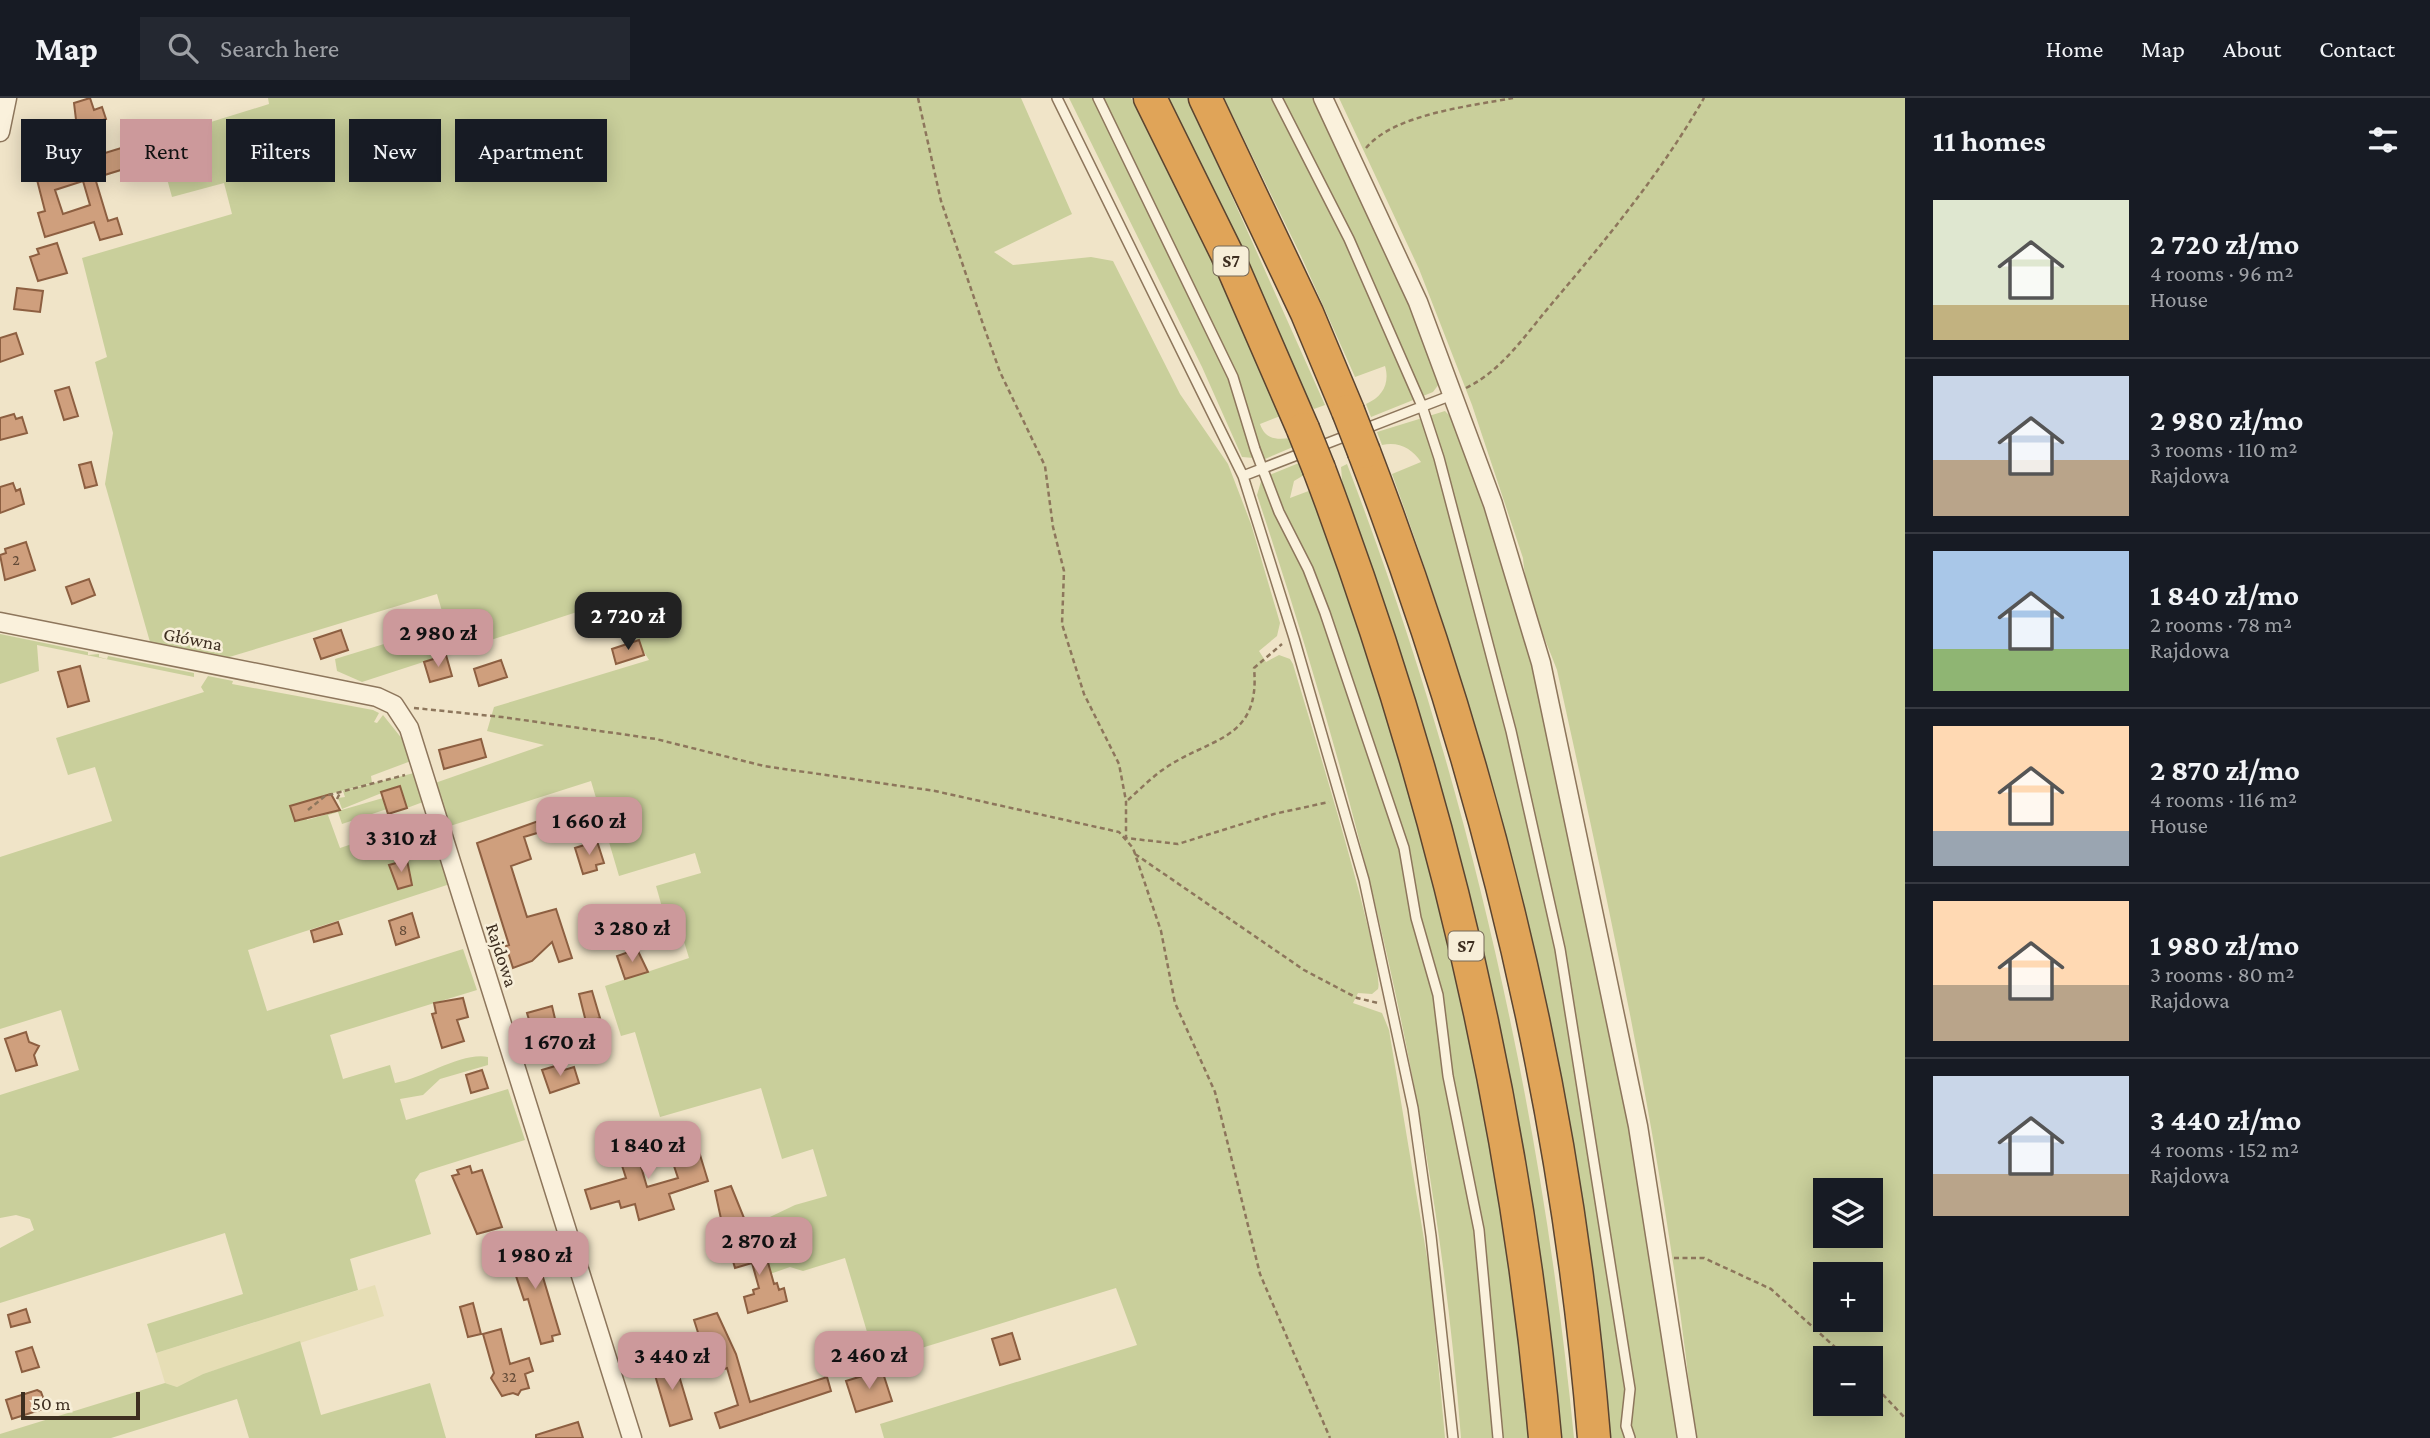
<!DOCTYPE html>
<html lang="en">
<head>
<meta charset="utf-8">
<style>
  :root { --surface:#171b24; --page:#242831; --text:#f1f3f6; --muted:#9ea1a6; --line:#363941; --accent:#cc999b }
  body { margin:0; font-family:"Crimson Pro",serif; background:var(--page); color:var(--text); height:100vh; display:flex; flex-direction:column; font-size:26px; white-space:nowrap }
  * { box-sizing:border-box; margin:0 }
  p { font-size:23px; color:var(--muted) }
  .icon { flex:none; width:38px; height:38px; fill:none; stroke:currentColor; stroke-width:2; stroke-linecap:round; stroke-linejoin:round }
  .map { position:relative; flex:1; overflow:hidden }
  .panel { display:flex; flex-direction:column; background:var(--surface); width:525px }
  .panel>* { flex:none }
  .guide { position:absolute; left:21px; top:21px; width:665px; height:63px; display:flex; gap:14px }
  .controls { position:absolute; left:1813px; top:1080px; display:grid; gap:14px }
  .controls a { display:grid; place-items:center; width:70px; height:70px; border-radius:0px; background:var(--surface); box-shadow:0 4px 18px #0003; font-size:35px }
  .scale { position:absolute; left:21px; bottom:18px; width:119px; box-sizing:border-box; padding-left:7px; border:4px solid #3d2e20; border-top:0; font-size:19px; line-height:24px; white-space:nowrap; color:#3d2e20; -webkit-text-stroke:5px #f7eed8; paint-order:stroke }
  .price { position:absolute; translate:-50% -60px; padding:0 16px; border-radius:14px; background:var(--accent); color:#111; font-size:23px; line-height:46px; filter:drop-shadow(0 2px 4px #0008) }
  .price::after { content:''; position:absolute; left:50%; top:42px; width:21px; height:16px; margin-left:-10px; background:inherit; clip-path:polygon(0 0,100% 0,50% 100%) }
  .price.active { background:#222; color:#fff }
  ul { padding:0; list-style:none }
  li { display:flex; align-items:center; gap:21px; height:175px; padding:0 28px }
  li+li { border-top:2px solid var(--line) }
  li span { display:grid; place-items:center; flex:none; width:196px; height:140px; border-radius:0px; color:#555 }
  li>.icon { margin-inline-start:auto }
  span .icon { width:84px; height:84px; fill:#fffc; stroke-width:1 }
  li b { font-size:30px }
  h2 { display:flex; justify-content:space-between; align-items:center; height:84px; padding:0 28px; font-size:30px }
  .pill { padding:0 24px; border-radius:0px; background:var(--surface); box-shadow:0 4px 18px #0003; font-size:24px; line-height:63px }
  .pill.active { background:var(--accent); color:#111 }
  header { display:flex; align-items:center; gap:42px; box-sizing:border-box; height:98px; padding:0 35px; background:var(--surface); border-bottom:2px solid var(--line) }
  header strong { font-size:33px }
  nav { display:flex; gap:38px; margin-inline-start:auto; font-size:24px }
  .search { width:490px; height:63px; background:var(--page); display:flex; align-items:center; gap:18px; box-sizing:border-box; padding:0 24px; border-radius:0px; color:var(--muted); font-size:26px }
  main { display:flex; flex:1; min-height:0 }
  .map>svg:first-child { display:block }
  .farmland { fill:#e6deb5 }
  .green { fill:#c9cf9b; fill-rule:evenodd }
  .building { fill:#cf9f7d; stroke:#8d5f41; stroke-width:2; fill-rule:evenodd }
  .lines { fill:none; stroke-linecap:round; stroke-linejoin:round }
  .lane-casing { stroke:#8d765c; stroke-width:12 }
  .street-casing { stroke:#8d765c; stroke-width:21 }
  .highway-casing { stroke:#5b4430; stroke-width:35 }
  .path { stroke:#8d765c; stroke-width:2.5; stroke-dasharray:5 3.5; stroke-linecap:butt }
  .lane { stroke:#faf1dc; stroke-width:9 }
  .street { stroke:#faf1dc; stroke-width:18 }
  .highway { stroke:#e0a458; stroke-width:32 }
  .highway-bridge-casing { stroke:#5b4430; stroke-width:35; stroke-linecap:butt }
  .highway-bridge { stroke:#e0a458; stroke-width:32 }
  .labels { text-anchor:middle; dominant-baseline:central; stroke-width:5; stroke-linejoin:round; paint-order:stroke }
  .number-label { font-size:16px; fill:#624a37 }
  .shield { fill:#f7eed8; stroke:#756857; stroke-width:2 }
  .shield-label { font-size:18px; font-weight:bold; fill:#3d2e20 }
  .street-label { font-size:19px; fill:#3d2e20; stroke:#f7eed8 }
</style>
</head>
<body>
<header>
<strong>Map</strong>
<div class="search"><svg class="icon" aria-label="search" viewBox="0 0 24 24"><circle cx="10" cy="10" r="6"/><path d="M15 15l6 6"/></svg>Search here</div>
<nav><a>Home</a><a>Map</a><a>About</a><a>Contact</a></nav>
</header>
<main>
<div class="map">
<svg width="1905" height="1340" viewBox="0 0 1905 1340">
  <rect width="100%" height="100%" fill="#f0e4c8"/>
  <path class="farmland" d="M 375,1187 L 384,1218 L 203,1276 L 177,1289 L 165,1285 L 156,1255 Z"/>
  <path class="green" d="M 268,0 L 1021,0 L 1072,116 L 994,154 L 1013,167 L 1091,159 L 1113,163 L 1180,296 L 1228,366 L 1251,426 L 1280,525 L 1277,538 L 1259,553 L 1266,564 L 1279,557 L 1290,561 L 1293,566 C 1305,607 1386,868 1378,891 L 1372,896 L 1358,895 L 1353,905 L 1382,915 L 1389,932 L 1430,1177 L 1445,1340 L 884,1340 L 880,1326 L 1137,1247 L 1116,1190 L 876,1264 L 845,1160 L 803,1173 L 790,1169 L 770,1176 C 760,1158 748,1145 757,1125 L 795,1107 L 827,1098 L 813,1051 L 782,1061 L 761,990 L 660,1019 L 635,934 L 621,938 L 605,888 L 689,860 L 679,827 L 668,830 L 656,788 L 701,775 L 695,755 L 619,778 L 591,683 L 450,728 L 435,685 L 544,647 L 487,633 L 494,609 L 649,562 L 632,535 L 609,517 L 580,513 L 362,584 L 337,573 L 335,561 L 446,527 L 437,496 L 226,560 L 150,544 L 105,386 L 113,335 L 95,264 L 107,259 L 82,160 L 232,116 L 224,85 L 172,99 L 156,41 L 269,6 Z
    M 1069,0 L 1131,0 L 1199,132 L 1283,317 L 1260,326 C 1265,341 1276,342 1290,340 L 1293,349 L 1265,361 L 1242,359 L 1202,269 Z
    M 1162,0 L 1188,0 L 1325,307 L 1314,311 L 1295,283 Z
    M 1224,0 L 1313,0 L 1407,200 L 1439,286 L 1433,294 L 1371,319 L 1366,306 C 1383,299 1390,285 1385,268 L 1355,279 L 1301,158 Z
    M 1339,0 L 1905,0 L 1905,1340 L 1695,1340 C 1669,1081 1613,826 1557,572 C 1543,535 1526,501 1523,460 L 1472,307 L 1419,171 ZM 1825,1092 L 1871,1092 L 1871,1138 L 1825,1138 ZM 1825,1176 L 1871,1176 L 1871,1222 L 1825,1222 ZM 1825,1260 L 1871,1260 L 1871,1306 L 1825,1306 Z
    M 1445,313 L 1451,319 L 1475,382 L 1537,581 L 1586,803 L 1639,1078 L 1678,1340 L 1609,1340 C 1595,1223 1584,1104 1562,988 C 1523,779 1464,575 1392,376 L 1421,364 C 1412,350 1398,343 1382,347 L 1377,334 Z
    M 1299,365 L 1304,377 L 1294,383 L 1290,400 L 1314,391 C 1356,513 1399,635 1430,760 C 1478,951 1509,1145 1529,1340 L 1461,1340 C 1436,1014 1360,707 1257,397 L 1262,380 Z
    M 1347,366 C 1467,680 1541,1005 1574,1340 L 1556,1340 L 1544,1226 L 1344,407 L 1341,369 Z
    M 0,536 L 88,554 L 88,557 L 99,556 L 99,559 L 107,561 L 108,558 L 194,575 L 194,579 L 37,547 L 39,573 L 0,586 Z
    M 208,578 L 233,583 L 232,586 L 373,612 L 379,615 L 374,624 L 377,625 L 383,617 L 403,642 L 411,663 L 371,678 L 372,685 L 322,698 L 304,714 L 307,722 L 383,700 L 387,711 L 342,726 L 338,714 L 328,717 L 340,750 L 358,744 L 360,739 L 429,718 L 425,721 L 429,735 L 434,734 L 450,786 L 248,852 L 267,913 L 463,851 L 477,892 L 330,937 L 343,981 L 390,967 L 395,985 C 425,980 461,954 488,959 L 488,967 L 440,981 L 423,997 L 400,1001 L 406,1022 L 508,991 L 525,1042 L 420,1075 L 415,1082 L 431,1136 L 350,1161 L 358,1192 L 156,1255 L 147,1226 L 243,1196 L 225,1135 L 0,1205 L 0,1150 L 34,1132 L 30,1121 L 16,1117 L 0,1120 L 0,997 L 79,972 L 61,912 L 0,931 L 0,759 L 112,723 L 95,669 L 68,677 L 56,640 L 204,594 L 201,589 Z
    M 414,675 L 423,704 L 407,710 L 399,688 L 342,711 L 338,700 L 345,699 L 343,693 Z
    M 300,1243 L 321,1317 L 430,1285 L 446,1340 L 249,1340 L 237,1301 L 111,1340 L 0,1340 L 0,1336 L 165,1285 L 177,1289 L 203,1276 Z"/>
  <path class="building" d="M 90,0 L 94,12 L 102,9 L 106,21 L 77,30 L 74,5 Z
    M 62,39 L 66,67 L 131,47 L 137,67 L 95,80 L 108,123 L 117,120 L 122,136 L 100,142 L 94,124 L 45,139 L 38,115 L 45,113 L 36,78 L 42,76 L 38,42 ZM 83,83 L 90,107 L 63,116 L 55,92 Z
    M 57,145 L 67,175 L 38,183 L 30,159 L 39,156 L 37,151 Z
    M 17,190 L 43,193 L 40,214 L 14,211 Z
    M 16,235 L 23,256 L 0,264 L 0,240 Z
    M 69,289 L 78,318 L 64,322 L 55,293 Z
    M 14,316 L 16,321 L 22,319 L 27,335 L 0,342 L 0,320 Z
    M 91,364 L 97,387 L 85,390 L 79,367 Z
    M 13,385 L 16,393 L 20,391 L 24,406 L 0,415 L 0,389 Z
    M 26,444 L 35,472 L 5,482 L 0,457 L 6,455 L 5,451 Z
    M 89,481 L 95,497 L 72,506 L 66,489 Z
    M 341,532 L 348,552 L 321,561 L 314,541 Z
    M 639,542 L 644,557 L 616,566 L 612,551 Z
    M 446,557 L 452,578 L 430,584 L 424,564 Z
    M 501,562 L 507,579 L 479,588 L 474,571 Z
    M 80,568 L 89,603 L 68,609 L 58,574 Z
    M 481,641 L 486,659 L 444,671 L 439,652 Z
    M 400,688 L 407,710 L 388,716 L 381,694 Z
    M 331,696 L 340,712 L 295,723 L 290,708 Z
    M 544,721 L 547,732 L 524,739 L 531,761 L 511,768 L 527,819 L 556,811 L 572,860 L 559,864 L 552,844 L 532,863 L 513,870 L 506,848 L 509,847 L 477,745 Z
    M 597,743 L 604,765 L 596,767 L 597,772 L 583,776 L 575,750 Z
    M 407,762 L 412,787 L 398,791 L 389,767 Z
    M 412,815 L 419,839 L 396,847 L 389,823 Z
    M 338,824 L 342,836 L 314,844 L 311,833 Z
    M 637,851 L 648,874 L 625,881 L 617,858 Z
    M 592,893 L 600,920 L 586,924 L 579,896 Z
    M 463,900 L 468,919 L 457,922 L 464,943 L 442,950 L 432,916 L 436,915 L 434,905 Z
    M 552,908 L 556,925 L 532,932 L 527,915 Z
    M 26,934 L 29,944 L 39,948 L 34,957 L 37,967 L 16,973 L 5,941 Z
    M 562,966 L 564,972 L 574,969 L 579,985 L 550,995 L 542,972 Z
    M 482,972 L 488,990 L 471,995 L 466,977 Z
    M 644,1037 L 648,1052 L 637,1055 L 647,1089 L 678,1080 L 670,1056 L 697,1047 L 708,1083 L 669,1096 L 674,1111 L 639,1122 L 635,1106 L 621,1110 L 619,1103 L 591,1111 L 585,1092 L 626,1080 L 615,1046 Z
    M 470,1068 L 472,1075 L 482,1072 L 502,1129 L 477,1136 L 452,1078 L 459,1076 L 457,1072 Z
    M 731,1088 L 744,1120 L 737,1126 L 723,1130 L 715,1093 Z
    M 762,1143 L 774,1186 L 777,1185 L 779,1192 L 784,1190 L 787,1203 L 748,1215 L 744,1199 L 754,1196 L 753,1192 L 759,1190 L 752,1165 L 735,1170 L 730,1153 Z
    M 533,1146 L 560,1236 L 552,1238 L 553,1243 L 541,1246 L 528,1201 L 524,1202 L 508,1154 Z
    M 473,1205 L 481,1236 L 468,1239 L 460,1209 Z
    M 26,1211 L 30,1224 L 11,1229 L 8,1217 Z
    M 717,1215 L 736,1256 L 750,1304 L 827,1279 L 831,1293 L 720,1330 L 715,1315 L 738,1307 L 727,1270 L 719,1273 L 711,1244 L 702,1247 L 694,1222 Z
    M 501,1231 L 510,1266 L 529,1260 L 533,1273 L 525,1276 L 529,1290 L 521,1292 L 518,1297 L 513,1295 L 502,1298 L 491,1280 L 494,1275 L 483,1236 Z
    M 1012,1235 L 1020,1261 L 1000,1267 L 992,1241 Z
    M 32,1249 L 39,1269 L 22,1274 L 16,1254 Z
    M 674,1261 L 692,1321 L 670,1328 L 652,1267 Z
    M 882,1272 L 892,1303 L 856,1314 L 846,1283 Z
    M 37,1292 L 41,1294 L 45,1305 L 42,1306 L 43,1311 L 12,1321 L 6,1302 Z
    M 578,1324 L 583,1340 L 536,1340 L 536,1337 Z"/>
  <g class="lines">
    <defs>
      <path id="lane" d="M 1057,0 L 1243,378 L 1294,540 L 1364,782 L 1413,1010 L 1431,1138 L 1453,1340
        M 1098,0 L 1233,279 L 1255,351 L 1279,414 L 1308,471 L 1325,515 L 1404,750 L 1416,820 L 1438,897 L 1448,978 L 1479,1132 L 1498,1340
        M 1277,0 L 1349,141 L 1422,308 L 1439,360 L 1511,633 L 1560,851 L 1630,1291 L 1626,1328 L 1630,1340
        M 1243,378 L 1452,297"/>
      <path id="street" d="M 1323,0 L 1418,204 L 1493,406 L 1541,565 L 1638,1028 L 1687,1340
        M 0,34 L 7,0
        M 0,524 L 377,599 L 394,607 L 409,630 L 632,1340"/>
      <path id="highway" d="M 1150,0 L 1227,156 L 1303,331
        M 1205,0 L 1307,215 L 1348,313
        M 1364,354 C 1485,670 1567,1003 1594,1340
        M 1319,371 C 1437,684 1515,1007 1545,1340"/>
    </defs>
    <use href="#lane" class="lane-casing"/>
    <use href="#street" class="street-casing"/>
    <use href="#highway" class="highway-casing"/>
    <path class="path" d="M 918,0 L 941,103 L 984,229 L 1000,274 L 1045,368 L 1053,429 L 1064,473 L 1062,526 L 1084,596 L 1119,666 L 1126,703 L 1126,740 L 1178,746 L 1274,716 L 1329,704
      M 1366,50 C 1394,16 1471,8 1513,0
      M 1466,290 C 1501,273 1524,239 1549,209 C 1605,143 1661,75 1704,0
      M 414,610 L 502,619 L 656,641 L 764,668 L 935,693 L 1119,734 L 1133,750 L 1161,833 L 1175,905 L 1215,994 L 1260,1176 L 1330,1340
      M 337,701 L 341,693
      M 1128,702 C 1138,693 1149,682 1161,673 C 1207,639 1261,645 1254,570 L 1282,546
      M 308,712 L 325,698 L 405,677
      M 1135,756 L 1304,872 L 1357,900 L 1378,905
      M 1674,1160 L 1704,1160 L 1771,1191 L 1847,1260
      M 1871,1284 L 1905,1320"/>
    <use href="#lane" class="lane"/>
    <use href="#street" class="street"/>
    <use href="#highway" class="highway"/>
    <defs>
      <path id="highway-bridge" d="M 1348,313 L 1364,354
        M 1303,331 L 1319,371"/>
    </defs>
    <use href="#highway-bridge" class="highway-bridge-casing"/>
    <use href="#highway-bridge" class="highway-bridge"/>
  </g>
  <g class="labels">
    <g class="number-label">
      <text x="16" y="461">2</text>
      <text x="403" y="831">8</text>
      <text x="509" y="1278">32</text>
    </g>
    <g class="shield">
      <rect x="1213.5" y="148.5" width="35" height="29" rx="5"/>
      <rect x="1448.5" y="833.5" width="35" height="29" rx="5"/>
    </g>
    <g class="shield-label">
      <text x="1231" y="163">S7</text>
      <text x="1466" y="848">S7</text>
    </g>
    <g class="street-label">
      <text transform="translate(193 541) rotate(11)">Główna</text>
      <text transform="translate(502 857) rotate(72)">Rajdowa</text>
    </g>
  </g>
</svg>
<div class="controls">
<a><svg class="icon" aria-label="layers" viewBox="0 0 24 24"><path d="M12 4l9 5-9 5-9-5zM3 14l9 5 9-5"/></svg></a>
<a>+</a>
<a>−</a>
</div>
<div class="scale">50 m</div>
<b class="price active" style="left:628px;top:554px">2 720 zł</b>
<b class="price" style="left:438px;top:571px">2 980 zł</b>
<b class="price" style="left:589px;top:759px">1 660 zł</b>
<b class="price" style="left:401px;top:776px">3 310 zł</b>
<b class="price" style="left:632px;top:866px">3 280 zł</b>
<b class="price" style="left:560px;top:980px">1 670 zł</b>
<b class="price" style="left:648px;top:1083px">1 840 zł</b>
<b class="price" style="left:759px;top:1179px">2 870 zł</b>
<b class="price" style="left:535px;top:1193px">1 980 zł</b>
<b class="price" style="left:869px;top:1293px">2 460 zł</b>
<b class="price" style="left:672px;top:1294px">3 440 zł</b>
<div class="guide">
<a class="pill">Buy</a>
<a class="pill active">Rent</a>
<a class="pill">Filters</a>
<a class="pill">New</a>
<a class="pill">Apartment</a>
</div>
</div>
<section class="panel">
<h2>11 homes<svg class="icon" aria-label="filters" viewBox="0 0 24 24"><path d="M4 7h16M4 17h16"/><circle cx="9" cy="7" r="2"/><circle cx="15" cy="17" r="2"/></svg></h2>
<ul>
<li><span style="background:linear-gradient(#dfe7d0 75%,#c2b280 0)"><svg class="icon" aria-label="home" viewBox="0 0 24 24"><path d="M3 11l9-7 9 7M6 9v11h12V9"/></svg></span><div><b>2 720 zł/mo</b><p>4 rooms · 96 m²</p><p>House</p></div></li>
<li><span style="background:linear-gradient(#c9d6e8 60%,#b9a48a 0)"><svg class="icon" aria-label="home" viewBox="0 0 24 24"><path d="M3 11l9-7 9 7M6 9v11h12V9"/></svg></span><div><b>2 980 zł/mo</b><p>3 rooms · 110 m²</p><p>Rajdowa</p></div></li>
<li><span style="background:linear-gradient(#a9c7e8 70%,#8fb573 0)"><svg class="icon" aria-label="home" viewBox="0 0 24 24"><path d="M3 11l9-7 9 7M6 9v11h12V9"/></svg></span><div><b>1 840 zł/mo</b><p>2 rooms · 78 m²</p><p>Rajdowa</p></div></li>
<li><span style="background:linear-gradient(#ffd9b3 75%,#9aa5b1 0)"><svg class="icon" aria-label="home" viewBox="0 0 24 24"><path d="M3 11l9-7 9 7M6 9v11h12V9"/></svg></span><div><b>2 870 zł/mo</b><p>4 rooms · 116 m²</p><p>House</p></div></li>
<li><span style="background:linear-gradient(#ffd9b3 60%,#b9a48a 0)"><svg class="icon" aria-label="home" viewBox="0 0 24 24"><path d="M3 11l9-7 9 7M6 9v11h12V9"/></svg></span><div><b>1 980 zł/mo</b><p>3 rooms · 80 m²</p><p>Rajdowa</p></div></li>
<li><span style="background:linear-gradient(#c9d6e8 70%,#b9a48a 0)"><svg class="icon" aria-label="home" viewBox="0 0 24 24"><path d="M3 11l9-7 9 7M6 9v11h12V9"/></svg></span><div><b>3 440 zł/mo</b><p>4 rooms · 152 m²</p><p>Rajdowa</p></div></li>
</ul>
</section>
</main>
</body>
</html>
